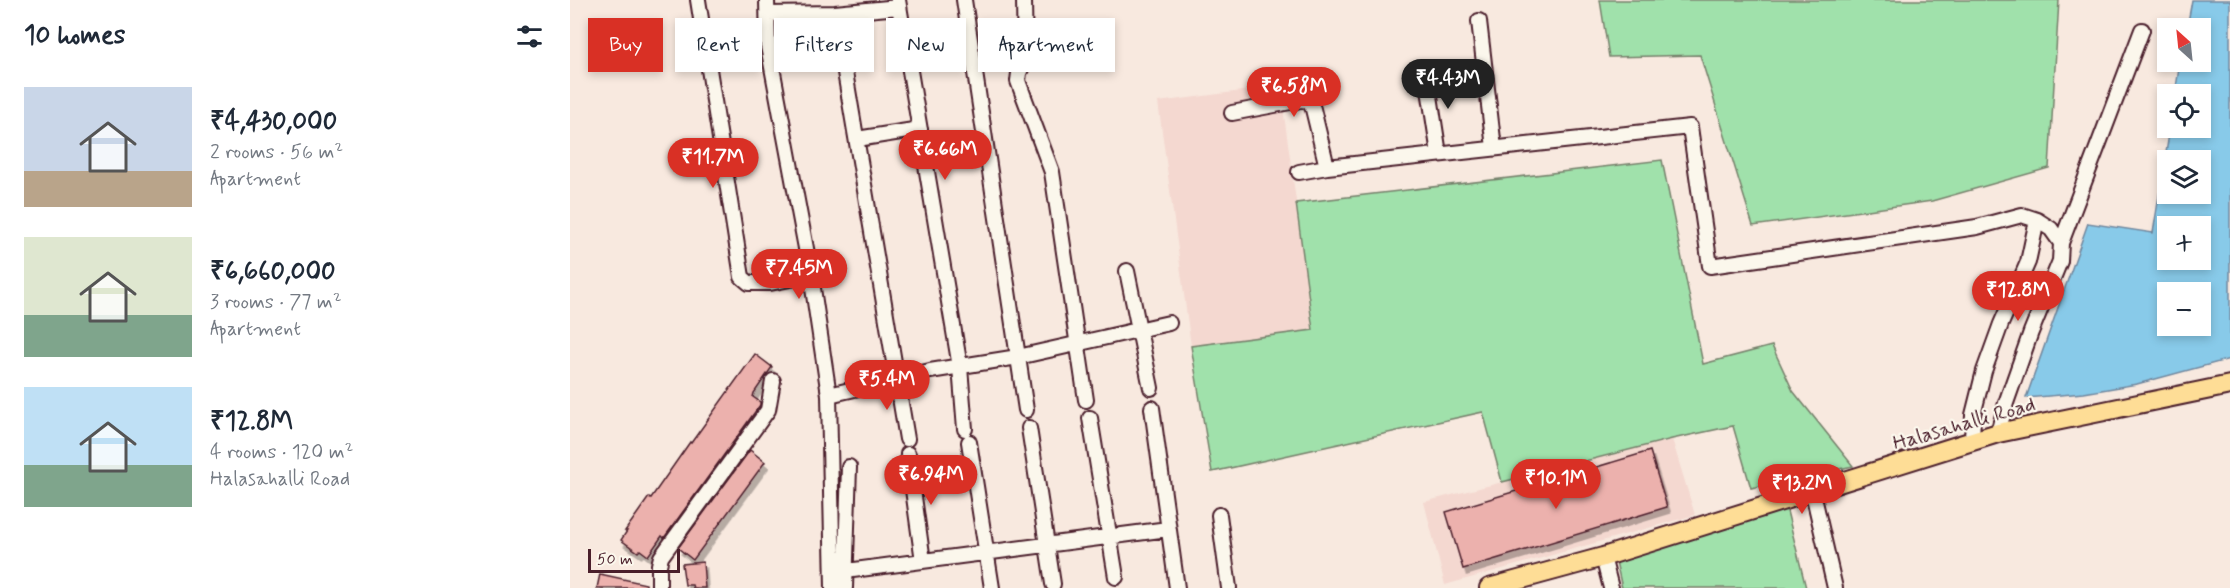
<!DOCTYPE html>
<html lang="en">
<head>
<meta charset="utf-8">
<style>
  :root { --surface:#fff; --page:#f6f6f7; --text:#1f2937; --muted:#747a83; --accent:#d93025 }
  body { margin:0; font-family:Mynerve,sans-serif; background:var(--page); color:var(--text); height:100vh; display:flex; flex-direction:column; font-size:22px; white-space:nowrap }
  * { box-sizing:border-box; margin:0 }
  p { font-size:20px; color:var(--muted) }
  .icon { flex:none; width:33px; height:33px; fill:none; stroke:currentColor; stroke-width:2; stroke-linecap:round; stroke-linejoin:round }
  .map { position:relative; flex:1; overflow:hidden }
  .sheet { display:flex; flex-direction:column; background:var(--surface); width:570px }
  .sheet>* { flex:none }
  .banner { position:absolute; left:18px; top:18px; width:570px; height:54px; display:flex; gap:12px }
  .needle { width:39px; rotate:333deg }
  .fabs { position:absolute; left:1587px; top:18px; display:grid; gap:12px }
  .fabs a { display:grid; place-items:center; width:54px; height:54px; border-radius:0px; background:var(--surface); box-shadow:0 3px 9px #0003; font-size:30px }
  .scale { position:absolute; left:18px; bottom:15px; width:92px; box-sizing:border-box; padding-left:6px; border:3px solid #4a1f2b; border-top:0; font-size:16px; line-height:21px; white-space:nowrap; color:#4a1f2b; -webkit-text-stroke:4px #fbf7ec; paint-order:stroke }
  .price { position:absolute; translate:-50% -51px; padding:0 14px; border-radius:21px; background:var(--accent); color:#fff; font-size:20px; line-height:39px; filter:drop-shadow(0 2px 3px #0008) }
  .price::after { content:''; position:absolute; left:50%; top:36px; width:18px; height:14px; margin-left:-9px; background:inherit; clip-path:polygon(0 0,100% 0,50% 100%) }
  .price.current { background:#222; color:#fff }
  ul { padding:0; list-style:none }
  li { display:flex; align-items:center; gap:18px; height:150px; padding:0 24px }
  li span { display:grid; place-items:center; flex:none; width:168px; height:120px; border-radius:0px; color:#555 }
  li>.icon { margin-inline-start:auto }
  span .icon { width:72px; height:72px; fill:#fffc; stroke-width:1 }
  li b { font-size:26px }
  h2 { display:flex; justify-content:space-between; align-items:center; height:72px; padding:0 24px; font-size:26px }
  .chip { padding:0 21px; border-radius:0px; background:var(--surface); box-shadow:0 3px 9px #0003; font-size:21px; line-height:54px }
  .chip.current { background:var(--accent); color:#fff }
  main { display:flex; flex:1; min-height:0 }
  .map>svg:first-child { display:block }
  .built { fill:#f4d8d0 }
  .green { fill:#a0e1ab; stroke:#75806b; stroke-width:1.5 }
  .water { fill:#88cae9; stroke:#6f869d; stroke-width:1.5; fill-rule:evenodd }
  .building { fill:#ecb1ad; stroke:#4a1f2b; stroke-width:1.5; filter:url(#shadow) }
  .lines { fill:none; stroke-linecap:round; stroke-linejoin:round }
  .minor-casing { stroke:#4a1f2b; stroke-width:18 }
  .major-casing { stroke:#4a1f2b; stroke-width:22 }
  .minor { stroke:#fbf7ec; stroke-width:14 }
  .major { stroke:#fedd96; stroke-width:18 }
  .labels { text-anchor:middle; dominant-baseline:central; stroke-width:4.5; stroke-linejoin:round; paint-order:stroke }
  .street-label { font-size:21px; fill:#4a1f2b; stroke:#fbf7ec }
</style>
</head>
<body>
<main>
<section class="sheet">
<h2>10 homes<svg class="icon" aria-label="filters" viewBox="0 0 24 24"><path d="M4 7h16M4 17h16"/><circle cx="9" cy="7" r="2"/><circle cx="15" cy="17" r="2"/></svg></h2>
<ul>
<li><span style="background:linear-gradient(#c9d6e8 70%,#b9a48a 0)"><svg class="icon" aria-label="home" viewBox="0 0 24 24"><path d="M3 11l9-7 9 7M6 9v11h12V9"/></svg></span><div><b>₹4,430,000</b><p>2 rooms · 56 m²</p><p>Apartment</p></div></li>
<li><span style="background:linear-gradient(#dfe7d0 65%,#7fa58c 0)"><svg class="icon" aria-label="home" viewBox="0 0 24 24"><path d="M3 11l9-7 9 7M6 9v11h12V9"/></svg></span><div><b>₹6,660,000</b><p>3 rooms · 77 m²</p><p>Apartment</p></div></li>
<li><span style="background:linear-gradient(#bfe0f5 65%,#7fa58c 0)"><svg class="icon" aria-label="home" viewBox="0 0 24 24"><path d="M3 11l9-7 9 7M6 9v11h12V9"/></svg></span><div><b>₹12.8M</b><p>4 rooms · 120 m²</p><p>Halasahalli Road</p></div></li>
</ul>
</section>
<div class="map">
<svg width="1660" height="588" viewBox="0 0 1660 588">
  <defs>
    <filter id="shadow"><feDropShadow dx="3.5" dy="6" stdDeviation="0" flood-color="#0004"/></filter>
  </defs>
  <rect width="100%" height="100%" fill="#f8e9df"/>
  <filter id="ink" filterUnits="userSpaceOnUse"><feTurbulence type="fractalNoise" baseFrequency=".0167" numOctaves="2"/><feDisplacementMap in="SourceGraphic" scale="12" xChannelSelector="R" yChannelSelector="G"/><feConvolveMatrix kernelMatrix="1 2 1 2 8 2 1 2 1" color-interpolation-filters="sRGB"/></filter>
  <g filter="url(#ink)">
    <path class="built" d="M 710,86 L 744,330 L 621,346 L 588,102 Z
      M 1102,439 L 1125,515 L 875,585 L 854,502 Z"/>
    <path class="green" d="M 1030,0 L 1489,0 L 1479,168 L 1362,201 L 1183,226 L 1130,55 L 1039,57 Z
      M 1092,160 L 1133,364 L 1202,346 L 1223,391 L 1283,466 L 1181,488 L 1163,426 L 1102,439 L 932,482 L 913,412 L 642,472 L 621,346 L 743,330 L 726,203 Z
      M 1216,507 L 1236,588 L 1052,588 L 1045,557 Z"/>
    <path class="water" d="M 1622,0 L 1660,0 L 1660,359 L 1567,384 L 1514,393 L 1456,398 L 1518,223 L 1583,233 L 1600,128 L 1630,128 L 1630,94 L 1605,94 L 1610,62 L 1630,62 L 1630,28 L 1617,28 ZM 1598,160 L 1630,160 L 1630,194 L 1598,194 ZM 1598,226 L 1630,226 L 1630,260 L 1598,260 ZM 1598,292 L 1630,292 L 1630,326 L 1598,326 Z"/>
    <path class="building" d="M 185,354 L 202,367 L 184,393 L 183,397 L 190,402 L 190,405 L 94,538 L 92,536 L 78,556 L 70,550 L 68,552 L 51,540 L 57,531 L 55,531 L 79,497 L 81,498 L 120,442 L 121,443 Z
      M 180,450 L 195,462 L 123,560 L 108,548 Z
      M 1080,451 L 1097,507 L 893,569 L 876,512 Z
      M 133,562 L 135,588 L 123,588 L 122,585 L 115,585 L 112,564 Z
      M 30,574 L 76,584 L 76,588 L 27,588 Z"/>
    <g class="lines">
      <defs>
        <path id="minor" d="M 128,0 L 172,277 L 179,283 L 200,283 L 241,275
          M 197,0 L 198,46 L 241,275 L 259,395 L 263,588
          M 328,0 L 390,367 L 395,429
          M 394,0 L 456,410
          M 454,0 L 455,60 L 449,73 L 448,81 L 482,172 L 516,400
          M 265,13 L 337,439
          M 198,14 L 265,13 L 329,7
          M 909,21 L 924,148
          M 856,70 L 869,154
          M 662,113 L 731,100 L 739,101 L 743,109 L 757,167
          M 287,139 L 350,129
          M 729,172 L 757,167 L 1120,127 L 1140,266 L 1407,227 L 1452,215 L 1467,220 L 1481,229 L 1491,243 L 1490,261 L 1461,332 L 1436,403 L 1428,433
          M 1491,243 L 1572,30
          M 557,271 L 581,388
          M 259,395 L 360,371 L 448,357 L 599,323
          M 582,408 L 607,588
          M 520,418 L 546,577
          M 459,428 L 483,584
          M 1402,441 L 1403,415 L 1414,371 L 1431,324 L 1458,262 L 1467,220
          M 399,442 L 422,588
          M 338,454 L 353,561
          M 1243,493 L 1265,588
          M 649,515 L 659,588
          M 1033,557 L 1041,588
          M 276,571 L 598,529
          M 89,588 L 89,565 L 91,557 L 198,410 L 203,381
          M 275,588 L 279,467"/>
        <path id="major" d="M 919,588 L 1033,557 L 1428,433 L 1660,385"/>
      </defs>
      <use href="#minor" class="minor-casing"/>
      <use href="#major" class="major-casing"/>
      <use href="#minor" class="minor"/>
      <use href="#major" class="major"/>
    </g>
  </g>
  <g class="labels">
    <g class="street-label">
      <text transform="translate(1394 424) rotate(-16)">Halasahalli Road</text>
    </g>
  </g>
</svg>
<div class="fabs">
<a><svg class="needle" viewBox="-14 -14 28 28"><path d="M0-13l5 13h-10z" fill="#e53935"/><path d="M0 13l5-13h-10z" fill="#747a83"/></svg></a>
<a><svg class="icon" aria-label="locate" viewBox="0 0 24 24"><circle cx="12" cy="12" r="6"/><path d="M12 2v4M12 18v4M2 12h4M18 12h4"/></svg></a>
<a><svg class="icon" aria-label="layers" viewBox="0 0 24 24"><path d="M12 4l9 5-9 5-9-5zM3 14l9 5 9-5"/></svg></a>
<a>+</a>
<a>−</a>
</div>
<div class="scale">50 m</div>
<b class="price current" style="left:878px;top:110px">₹4.43M</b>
<b class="price" style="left:724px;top:118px">₹6.58M</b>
<b class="price" style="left:375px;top:181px">₹6.66M</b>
<b class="price" style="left:143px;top:189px">₹11.7M</b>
<b class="price" style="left:229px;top:300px">₹7.45M</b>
<b class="price" style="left:1448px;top:322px">₹12.8M</b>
<b class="price" style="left:317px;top:411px">₹5.4M</b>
<b class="price" style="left:361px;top:506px">₹6.94M</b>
<b class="price" style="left:986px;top:510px">₹10.1M</b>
<b class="price" style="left:1232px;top:515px">₹13.2M</b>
<div class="banner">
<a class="chip current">Buy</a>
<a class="chip">Rent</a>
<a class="chip">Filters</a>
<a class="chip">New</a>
<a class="chip">Apartment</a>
</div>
</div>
</main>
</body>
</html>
